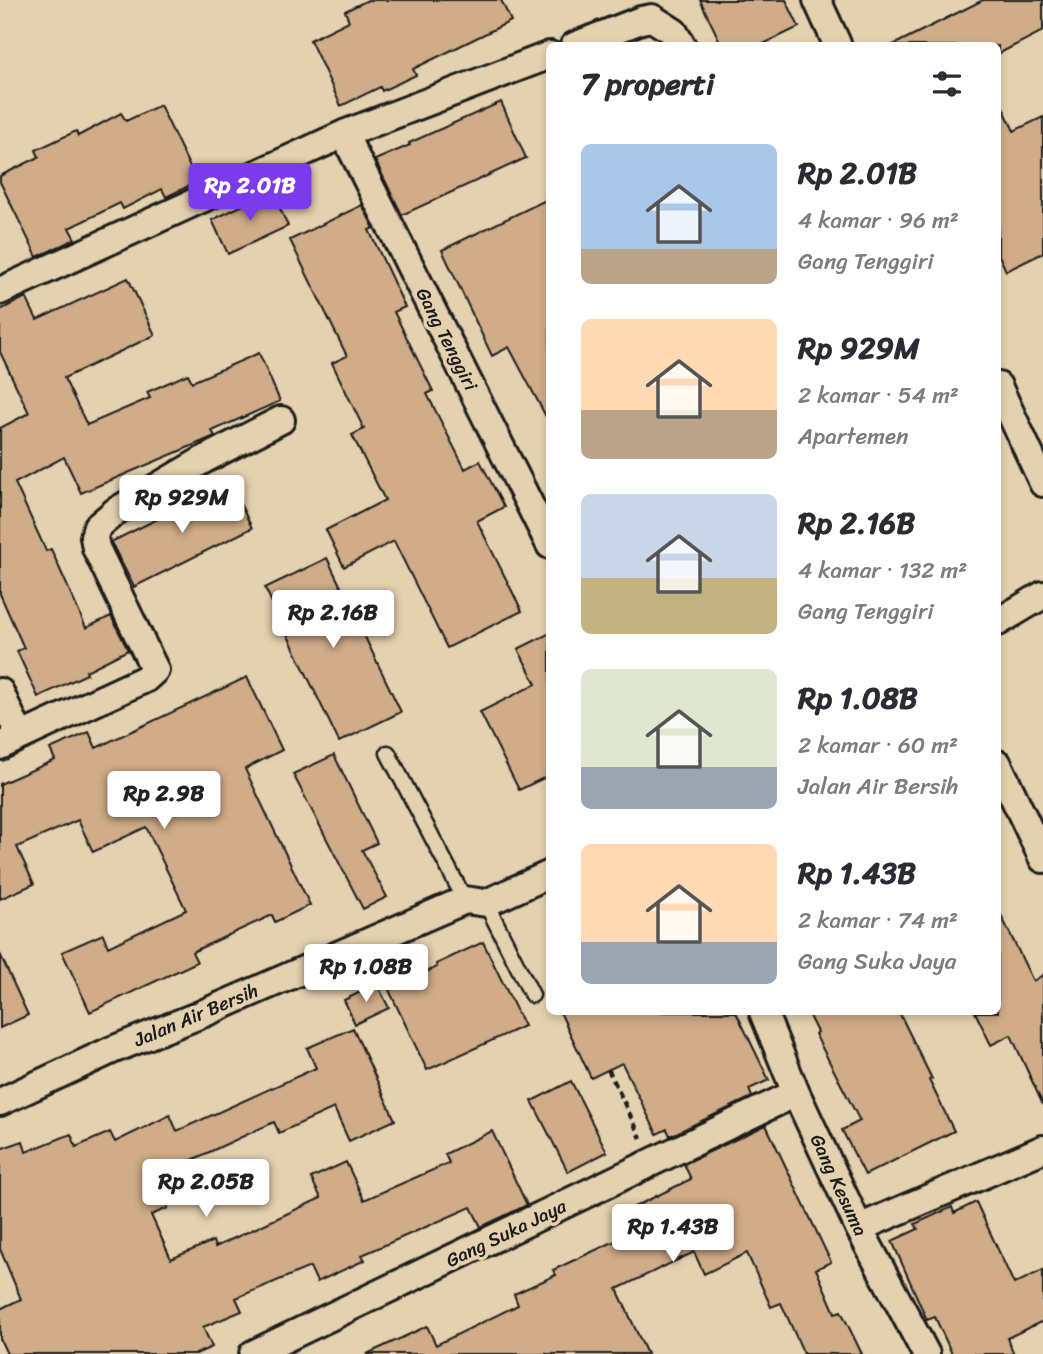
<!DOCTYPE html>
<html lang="id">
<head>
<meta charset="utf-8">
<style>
  :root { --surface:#fff; --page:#f7f7f7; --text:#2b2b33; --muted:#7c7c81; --accent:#7c3aed }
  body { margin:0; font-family:Sriracha,sans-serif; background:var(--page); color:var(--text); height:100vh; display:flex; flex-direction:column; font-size:26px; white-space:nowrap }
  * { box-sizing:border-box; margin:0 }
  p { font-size:23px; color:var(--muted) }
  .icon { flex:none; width:38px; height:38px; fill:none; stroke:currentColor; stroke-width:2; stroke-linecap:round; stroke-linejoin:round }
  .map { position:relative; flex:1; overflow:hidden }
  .panel { position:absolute; left:546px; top:42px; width:455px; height:973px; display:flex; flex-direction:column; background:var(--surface); border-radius:10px; box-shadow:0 4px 10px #0003 }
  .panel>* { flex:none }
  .price { position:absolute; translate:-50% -60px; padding:0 16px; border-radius:7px; background:#fff; color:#222; font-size:23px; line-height:46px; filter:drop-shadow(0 2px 4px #0008) }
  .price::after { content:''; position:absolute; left:50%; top:42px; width:21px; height:16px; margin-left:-10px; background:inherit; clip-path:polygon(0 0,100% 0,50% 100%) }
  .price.on { background:var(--accent); color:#fff }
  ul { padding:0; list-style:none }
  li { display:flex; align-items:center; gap:21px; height:175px; padding:0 35px }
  li span { display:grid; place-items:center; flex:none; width:196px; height:140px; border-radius:10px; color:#555 }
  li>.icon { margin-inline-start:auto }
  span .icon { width:84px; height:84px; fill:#fffc; stroke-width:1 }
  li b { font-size:30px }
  h2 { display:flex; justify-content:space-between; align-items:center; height:84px; padding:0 35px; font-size:30px }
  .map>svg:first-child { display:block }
  .building { fill:#d0ac88; stroke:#1c1c1c; stroke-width:2 }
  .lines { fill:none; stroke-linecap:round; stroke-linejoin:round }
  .lane-casing { stroke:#1c1c1c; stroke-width:19 }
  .street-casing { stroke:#1c1c1c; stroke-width:32 }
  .path { stroke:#1c1c1c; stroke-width:4.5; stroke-dasharray:7 5; stroke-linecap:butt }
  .lane { stroke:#e4d1af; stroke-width:14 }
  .street { stroke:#e4d1af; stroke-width:26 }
  .labels { text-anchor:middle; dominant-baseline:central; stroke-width:7; stroke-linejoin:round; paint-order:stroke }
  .street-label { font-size:19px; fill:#1c1c1c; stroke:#e4d1af }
</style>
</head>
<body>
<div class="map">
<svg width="1043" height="1354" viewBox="0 0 1043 1354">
  <rect width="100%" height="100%" fill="#e4d1af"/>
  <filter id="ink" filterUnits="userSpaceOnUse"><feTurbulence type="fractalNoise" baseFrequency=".0143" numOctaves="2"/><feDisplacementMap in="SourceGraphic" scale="14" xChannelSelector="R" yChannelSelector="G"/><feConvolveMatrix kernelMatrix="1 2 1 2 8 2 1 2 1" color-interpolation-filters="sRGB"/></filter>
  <g filter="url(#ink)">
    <path class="building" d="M 368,0 L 501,0 L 511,21 L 413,69 L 416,75 L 382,91 L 380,87 L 341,106 L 310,40 L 349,21 L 345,11 Z
      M 700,0 L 786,0 L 799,27 L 759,46 L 722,46 Z
      M 983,0 L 1043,0 L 1043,31 L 998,54 L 998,46 L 891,46 Z
      M 998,97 L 1014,131 L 1043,117 L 1043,253 L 1006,271 L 998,253 Z
      M 501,102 L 526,158 L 402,215 L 375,160 L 410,145 L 409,143 Z
      M 160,105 L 197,182 L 166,197 L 162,189 L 123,209 L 120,203 L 69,228 L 75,239 L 37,257 L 0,182 L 0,176 L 39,157 L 36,150 L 76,131 L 78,136 L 121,113 L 126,121 Z
      M 272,191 L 288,226 L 228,254 L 212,220 Z
      M 550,198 L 550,424 L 509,347 L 492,356 L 442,250 Z
      M 362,205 L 374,228 L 369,230 L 405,307 L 394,312 L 433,391 L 427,394 L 465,469 L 480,461 L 504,507 L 477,521 L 522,611 L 447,648 L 394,541 L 344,567 L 326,530 L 385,500 L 352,435 L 364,429 L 332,363 L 347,356 L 290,240 Z
      M 128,278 L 155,335 L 64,378 L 87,425 L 150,398 L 147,392 L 188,374 L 192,382 L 259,353 L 280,401 L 212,431 L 215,436 L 81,493 L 64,457 L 15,483 L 46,551 L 51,549 L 86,628 L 111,616 L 128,650 L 86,671 L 87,674 L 38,697 L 17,651 L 24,648 L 0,594 L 0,428 L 29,413 L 0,352 L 0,310 L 26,297 L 37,320 Z
      M 230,483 L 252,528 L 134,587 L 111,542 Z
      M 327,558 L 401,712 L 339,742 L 265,588 Z
      M 550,633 L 550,775 L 519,790 L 480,712 L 536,684 L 518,649 Z
      M 247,677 L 282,750 L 245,769 L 310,905 L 275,922 L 272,915 L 192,952 L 197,962 L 90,1012 L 62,952 L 103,934 L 108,947 L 186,910 L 146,827 L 93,852 L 78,820 L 17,847 L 34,884 L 0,899 L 0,784 L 55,760 L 50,749 L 89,732 L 96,748 Z
      M 334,755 L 377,843 L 362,850 L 387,897 L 363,909 L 293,774 Z
      M 998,909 L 1033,981 L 1043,975 L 1043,1105 L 1011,1035 L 991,1045 L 975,1012 L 998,1012 Z
      M 483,942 L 524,1026 L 427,1070 L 389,990 L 437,967 L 436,964 Z
      M 0,954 L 28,1015 L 0,1028 Z
      M 377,984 L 389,1008 L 355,1024 L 344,1000 Z
      M 560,1012 L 736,1012 L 769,1080 L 749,1089 L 752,1097 L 670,1136 L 667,1129 L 657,1134 L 622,1063 L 591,1078 Z
      M 807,1012 L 899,1012 L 932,1079 L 929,1080 L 954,1131 L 865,1175 L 842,1130 L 860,1121 L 815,1034 L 817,1032 Z
      M 353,1028 L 395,1120 L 349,1141 L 334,1108 L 279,1133 L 274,1122 L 192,1160 L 194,1164 L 157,1182 L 168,1208 L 151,1215 L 171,1259 L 213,1241 L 215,1247 L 321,1198 L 311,1178 L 346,1162 L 364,1200 L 449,1163 L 445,1154 L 492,1131 L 527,1205 L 481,1227 L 471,1207 L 362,1255 L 365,1260 L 317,1282 L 310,1267 L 236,1298 L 242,1311 L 203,1327 L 212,1347 L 196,1354 L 7,1354 L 0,1339 L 0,1309 L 21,1299 L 0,1249 L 0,1149 L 23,1141 L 26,1152 L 71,1134 L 76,1147 L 110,1132 L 115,1142 L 170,1115 L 177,1131 L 316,1068 L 307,1048 Z
      M 571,1081 L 607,1152 L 568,1172 L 532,1101 Z
      M 766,1125 L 831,1262 L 816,1269 L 835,1313 L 841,1311 L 862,1354 L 804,1354 L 781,1303 L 771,1307 L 747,1253 L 704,1274 L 694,1252 L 617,1289 L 647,1354 L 367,1354 L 427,1326 L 436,1345 L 518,1305 L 514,1294 L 556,1275 L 553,1270 L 624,1237 L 614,1217 L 691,1179 L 684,1164 Z
      M 976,1202 L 1014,1284 L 1043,1270 L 1043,1321 L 1007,1338 L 1014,1354 L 952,1354 L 935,1317 L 927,1320 L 892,1241 L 918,1229 L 915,1224 L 952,1207 L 954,1213 Z"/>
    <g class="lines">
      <defs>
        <path id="lane" d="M 388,753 L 465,900
          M 486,903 L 532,995"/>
        <path id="street" d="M 817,0 L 838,46
          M 574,46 L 641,20 L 652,18 L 674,32 L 682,46
          M 344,134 L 550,545
          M 0,291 L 344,134 L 550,55
          M 998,386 L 1043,483
          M 998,622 L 1043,595
          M 0,692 L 20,736
          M 0,746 L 145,679 L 155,670 L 96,548 L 94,537 L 97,527 L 116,511 L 205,459 L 281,420
          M 998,764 L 1043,859
          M 763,1012 L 796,1093 L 859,1228 L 926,1354
          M 0,1102 L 112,1050 L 202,1014 L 465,900 L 486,903 L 550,874
          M 859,1228 L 1043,1149
          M 253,1354 L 796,1093"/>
      </defs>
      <use href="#lane" class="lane-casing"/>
      <use href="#street" class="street-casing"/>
      <path class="path" d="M 608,1069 L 641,1138"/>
      <use href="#lane" class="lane"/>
      <use href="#street" class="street"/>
    </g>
  </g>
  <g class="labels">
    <g class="street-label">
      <text transform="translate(447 339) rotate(63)">Gang Tenggiri</text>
      <text transform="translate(196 1015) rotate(-23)">Jalan Air Bersih</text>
      <text transform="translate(839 1185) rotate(65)">Gang Kesuma</text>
      <text transform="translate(506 1233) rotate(-26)">Gang Suka Jaya</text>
    </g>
  </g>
</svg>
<b class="price on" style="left:250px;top:223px">Rp 2.01B</b>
<b class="price" style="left:182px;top:535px">Rp 929M</b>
<b class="price" style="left:333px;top:650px">Rp 2.16B</b>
<b class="price" style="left:164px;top:831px">Rp 2.9B</b>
<b class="price" style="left:366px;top:1004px">Rp 1.08B</b>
<b class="price" style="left:206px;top:1219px">Rp 2.05B</b>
<b class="price" style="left:673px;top:1264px">Rp 1.43B</b>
<section class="panel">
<h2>7 properti<svg class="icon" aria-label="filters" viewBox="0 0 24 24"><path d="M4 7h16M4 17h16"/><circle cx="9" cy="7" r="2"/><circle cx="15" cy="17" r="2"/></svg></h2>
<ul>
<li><span style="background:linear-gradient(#a9c7e8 75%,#b9a48a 0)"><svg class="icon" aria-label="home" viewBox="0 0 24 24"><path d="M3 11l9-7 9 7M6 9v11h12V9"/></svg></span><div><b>Rp 2.01B</b><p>4 kamar · 96 m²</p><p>Gang Tenggiri</p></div></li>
<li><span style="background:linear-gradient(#ffd9b3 65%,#b9a48a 0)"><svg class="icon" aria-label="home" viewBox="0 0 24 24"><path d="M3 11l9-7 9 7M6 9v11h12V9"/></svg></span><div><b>Rp 929M</b><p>2 kamar · 54 m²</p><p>Apartemen</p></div></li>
<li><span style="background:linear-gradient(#c9d6e8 60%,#c2b280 0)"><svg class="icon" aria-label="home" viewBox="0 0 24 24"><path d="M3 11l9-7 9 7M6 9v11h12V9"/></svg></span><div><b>Rp 2.16B</b><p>4 kamar · 132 m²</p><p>Gang Tenggiri</p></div></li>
<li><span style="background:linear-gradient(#dfe7d0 70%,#9aa5b1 0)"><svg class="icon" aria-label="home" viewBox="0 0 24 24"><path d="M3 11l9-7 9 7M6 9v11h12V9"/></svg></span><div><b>Rp 1.08B</b><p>2 kamar · 60 m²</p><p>Jalan Air Bersih</p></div></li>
<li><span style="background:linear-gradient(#ffd9b3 70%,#9aa5b1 0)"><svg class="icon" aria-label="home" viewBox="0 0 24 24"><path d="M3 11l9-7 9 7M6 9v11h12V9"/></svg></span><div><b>Rp 1.43B</b><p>2 kamar · 74 m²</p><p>Gang Suka Jaya</p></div></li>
</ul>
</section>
</div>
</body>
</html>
